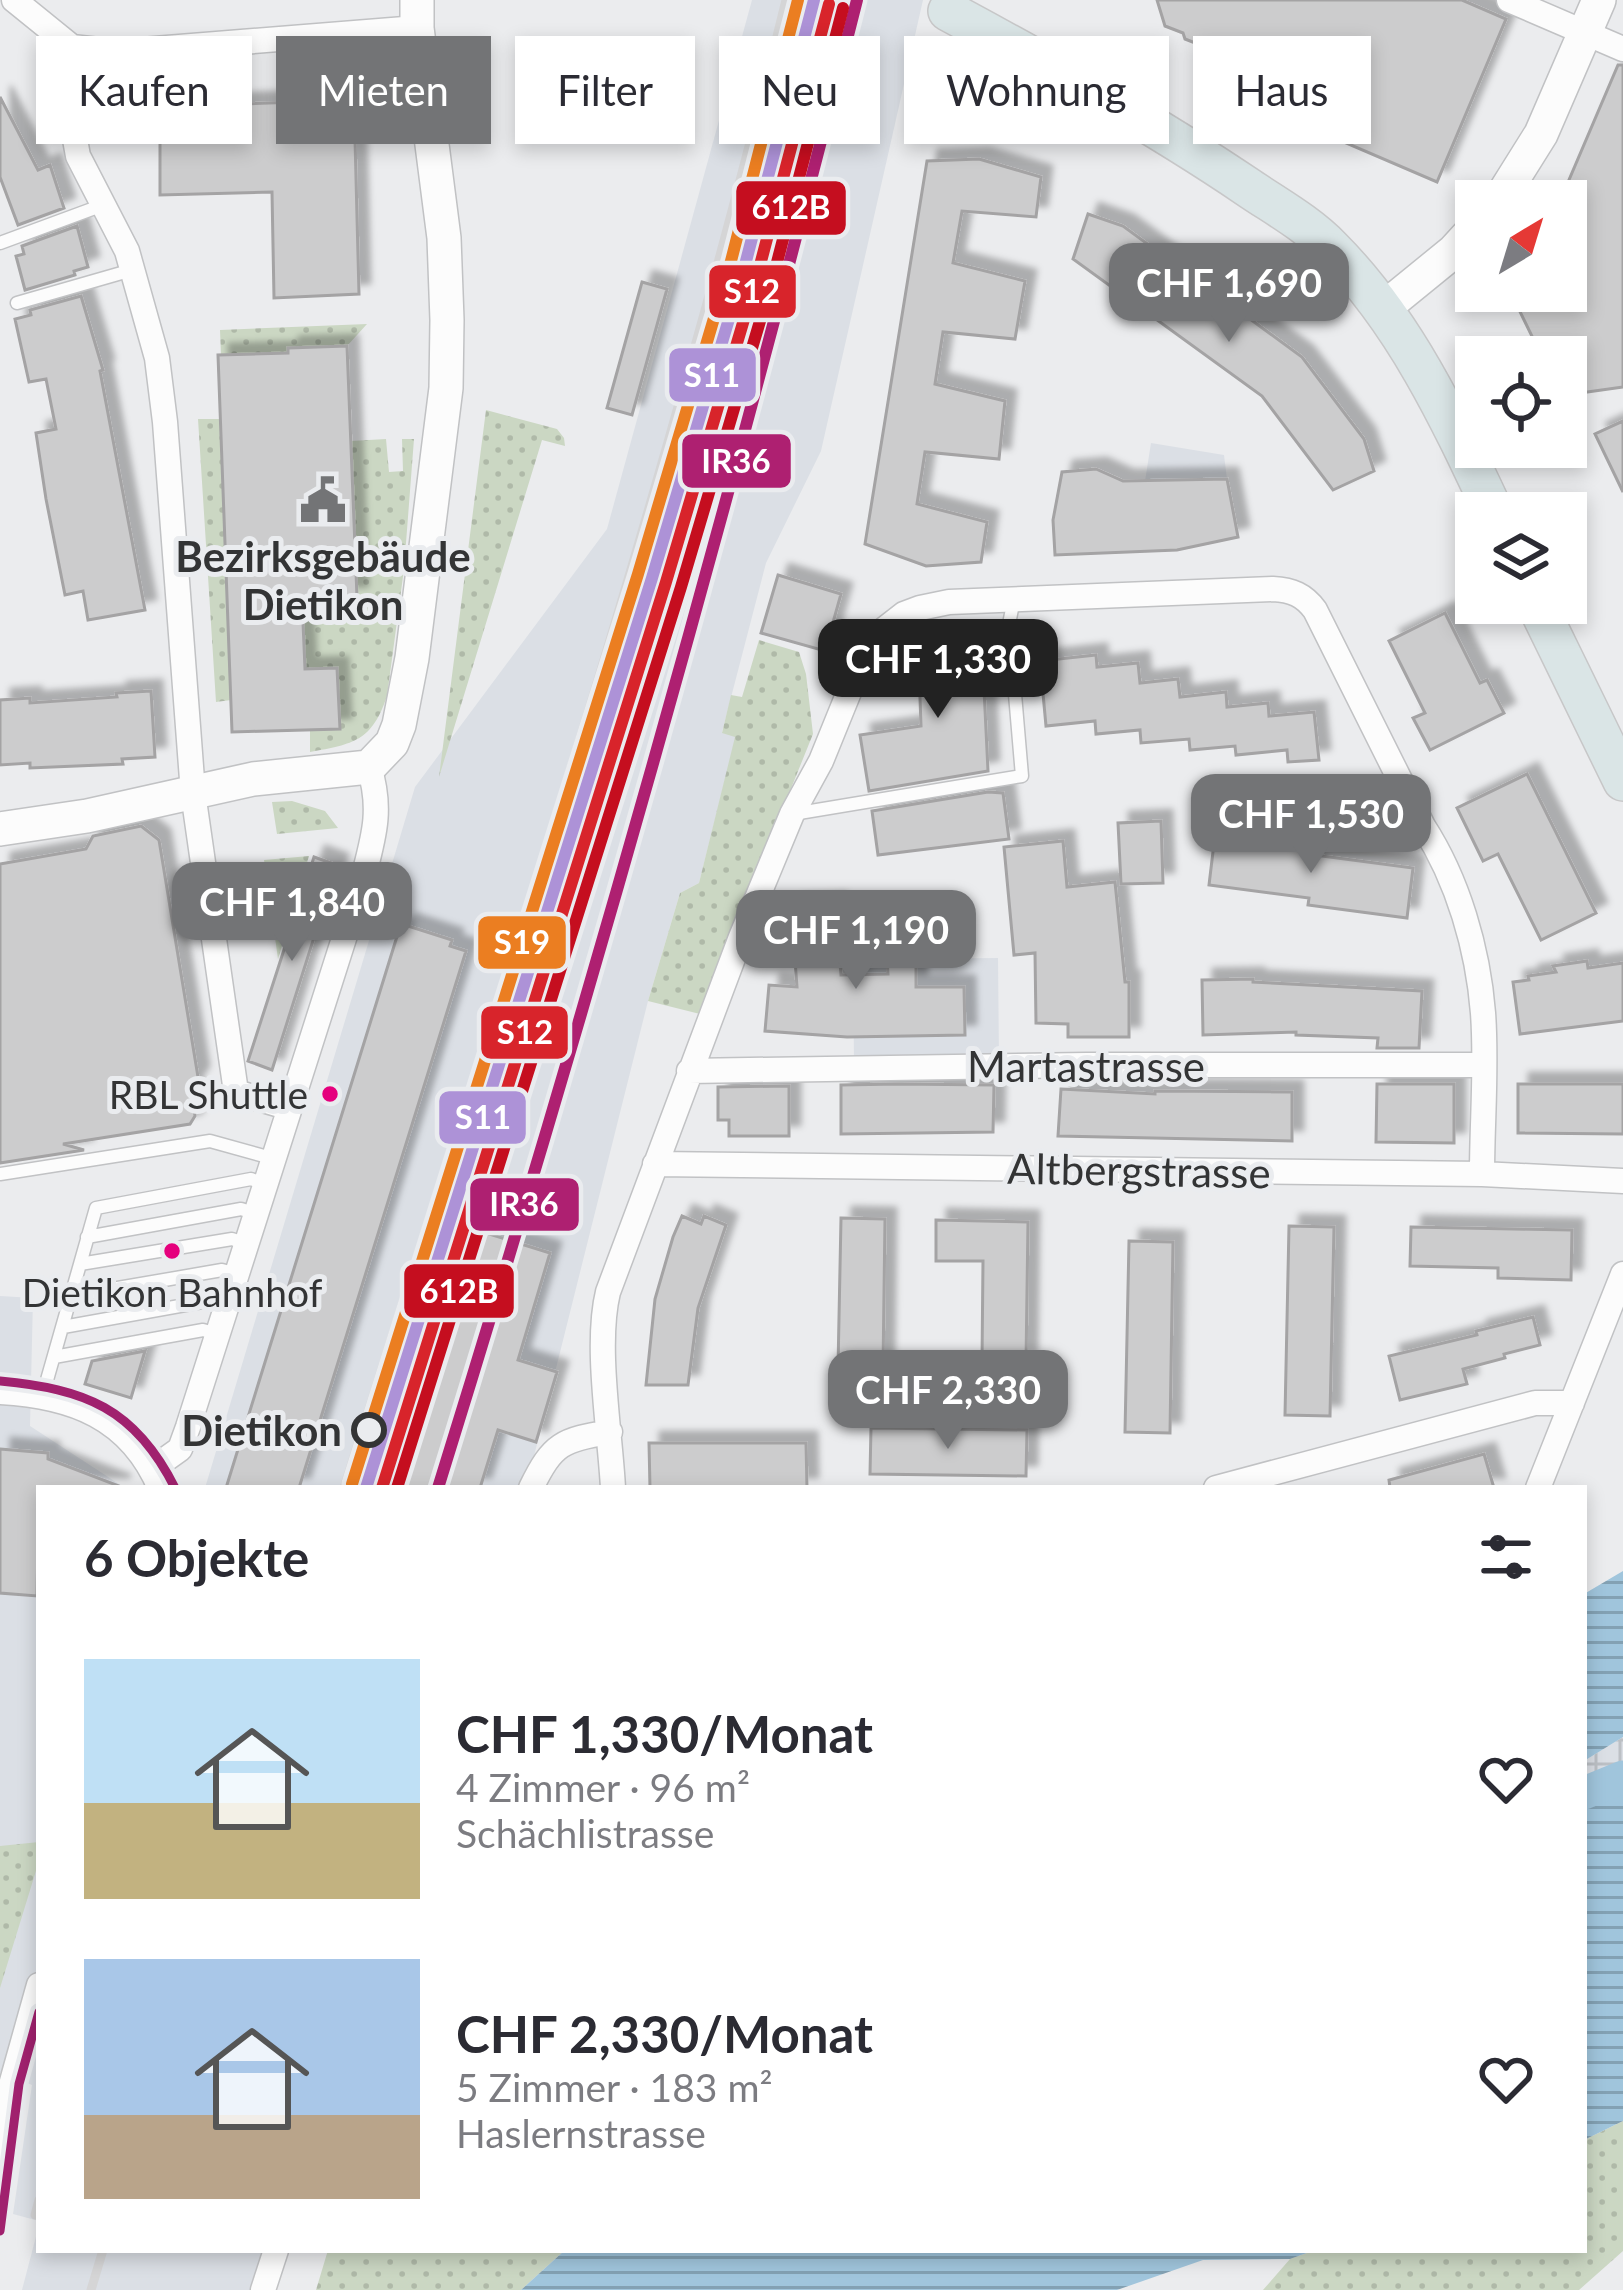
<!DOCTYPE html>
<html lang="de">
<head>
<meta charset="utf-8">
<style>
  :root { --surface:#fff; --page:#f2f2f3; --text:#2b2b33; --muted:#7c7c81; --accent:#737476 }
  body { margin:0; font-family:Lato,sans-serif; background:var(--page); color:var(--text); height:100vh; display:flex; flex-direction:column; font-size:45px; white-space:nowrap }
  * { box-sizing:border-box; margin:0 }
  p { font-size:39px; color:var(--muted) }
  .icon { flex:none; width:66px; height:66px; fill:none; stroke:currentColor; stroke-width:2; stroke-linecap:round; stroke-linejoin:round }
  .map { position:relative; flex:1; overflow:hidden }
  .side { position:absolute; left:36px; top:1485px; width:1551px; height:768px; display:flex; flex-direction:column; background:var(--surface); border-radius:0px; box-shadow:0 6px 18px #0003 }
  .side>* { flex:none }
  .hud { position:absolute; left:36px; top:36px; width:1551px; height:108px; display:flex; gap:24px }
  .needle { width:78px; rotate:38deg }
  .fabs { position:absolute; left:1455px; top:180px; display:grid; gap:24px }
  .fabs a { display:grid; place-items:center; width:132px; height:132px; border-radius:0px; background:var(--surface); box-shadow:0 6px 18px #0003; font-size:60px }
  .price { position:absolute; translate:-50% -102px; padding:0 27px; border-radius:24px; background:var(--accent); color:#fff; font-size:39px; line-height:78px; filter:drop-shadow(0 3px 6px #0008) }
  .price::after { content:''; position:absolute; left:50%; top:72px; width:36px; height:27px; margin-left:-18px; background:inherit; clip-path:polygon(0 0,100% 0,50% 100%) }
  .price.on { background:#222; color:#fff }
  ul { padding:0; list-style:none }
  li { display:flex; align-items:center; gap:36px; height:300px; padding:0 48px }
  li span { display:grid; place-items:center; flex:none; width:336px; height:240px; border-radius:0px; color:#555 }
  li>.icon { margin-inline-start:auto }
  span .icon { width:144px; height:144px; fill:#fffc; stroke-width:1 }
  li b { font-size:51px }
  h2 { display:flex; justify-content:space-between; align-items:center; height:144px; padding:0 48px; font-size:51px }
  .pill { padding:0 42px; border-radius:0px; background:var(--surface); box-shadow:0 6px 18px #0003; font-size:42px; line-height:108px }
  .pill.on { background:var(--accent); color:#fff }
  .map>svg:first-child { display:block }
  .built { fill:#dbdfe5 }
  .industrial { fill:url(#industrial-grid) }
  .green { fill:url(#green-dots) }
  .water { fill:url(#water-rules) }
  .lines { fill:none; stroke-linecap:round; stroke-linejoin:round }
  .canal { stroke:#a0c5dc; stroke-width:33 }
  .building { fill:#cccccd; stroke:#a4a3a4; stroke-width:3; filter:url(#shadow) }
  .service-casing { stroke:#c1c2c4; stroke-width:15 }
  .minor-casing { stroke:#c1c2c4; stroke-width:27 }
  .tertiary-casing { stroke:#c1c2c4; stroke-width:36 }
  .primary-casing { stroke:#c7c7c8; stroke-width:42 }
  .service { stroke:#fcfcfc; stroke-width:12 }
  .minor { stroke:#fcfcfc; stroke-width:24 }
  .tertiary { stroke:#fcfcfc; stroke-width:33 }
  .primary { stroke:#dae5e6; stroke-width:39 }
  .rail { stroke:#d5d5d6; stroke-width:9 }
  .rail-1-casing { stroke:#eaecef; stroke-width:21 }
  .rail-2-casing { stroke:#eaecef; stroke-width:21 }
  .rail-3-casing { stroke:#eaecef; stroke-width:21 }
  .rail-4-casing { stroke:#eaecef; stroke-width:21 }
  .rail-5-casing { stroke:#eaecef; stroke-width:21 }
  .rail-1 { stroke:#ad92d7; stroke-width:12 }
  .rail-2 { stroke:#d8242b; stroke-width:12 }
  .rail-3 { stroke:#ae2071; stroke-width:12 }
  .rail-4 { stroke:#eb7e21; stroke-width:12 }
  .rail-5 { stroke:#c50e1f; stroke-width:12 }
  .tram-1-casing { stroke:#eaecef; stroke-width:18 }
  .tram-1 { stroke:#a0216e; stroke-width:9 }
  .bus-dot { fill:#e5007d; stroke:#eaecef; stroke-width:4.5 }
  .stop-dot { fill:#eaecef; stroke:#333435; stroke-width:6 }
  .labels { text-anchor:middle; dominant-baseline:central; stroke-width:10; stroke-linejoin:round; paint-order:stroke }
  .bus-label { font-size:39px; fill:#333435; stroke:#eaecef; text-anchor:end }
  .poi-label { font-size:42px; font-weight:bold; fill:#333435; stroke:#eaecef }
  .street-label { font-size:42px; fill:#333435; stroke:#eaecef }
  .stop-label { font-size:42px; font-weight:bold; fill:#333435; stroke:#eaecef; text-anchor:end }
  .line-badge { stroke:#eaecef; stroke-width:4.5 }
  .badge-label { font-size:33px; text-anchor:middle; font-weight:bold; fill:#fff }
</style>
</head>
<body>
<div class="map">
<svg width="1623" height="2290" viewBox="0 0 1623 2290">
  <defs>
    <pattern id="industrial-grid" width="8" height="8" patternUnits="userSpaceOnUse" patternTransform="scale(3)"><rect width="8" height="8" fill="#dbdfe5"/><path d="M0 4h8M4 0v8" fill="none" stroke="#bcc0c5"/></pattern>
    <pattern id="green-dots" width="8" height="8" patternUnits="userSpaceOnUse" patternTransform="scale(3)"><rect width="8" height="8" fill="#cbd7c3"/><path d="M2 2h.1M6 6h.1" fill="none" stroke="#afb9a8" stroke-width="1.8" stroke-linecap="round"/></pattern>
    <pattern id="water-rules" width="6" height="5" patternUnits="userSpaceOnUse" patternTransform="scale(3)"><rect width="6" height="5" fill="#a0c5dc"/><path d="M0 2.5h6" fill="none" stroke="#83a1b3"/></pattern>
    <filter id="shadow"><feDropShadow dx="11" dy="-11" stdDeviation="3" flood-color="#0004"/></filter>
  </defs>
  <rect width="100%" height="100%" fill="#ebecee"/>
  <path class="built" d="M 752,0 L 923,0 L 821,451 L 766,563 L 722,732 L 736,736 L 699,883 L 680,893 L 648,1001 L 526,1488 L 205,1488 L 415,787 L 607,529 Z
    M 1151,443 L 1224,455 L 1227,479 L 1200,480 L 1134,551 Z
    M 998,958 L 999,1061 L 854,1062 L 853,964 L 887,959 Z
    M 0,1296 L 33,1298 L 30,1426 L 125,1488 L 39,1488 L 39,2221 L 13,2214 L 32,2085 L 0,2072 Z
    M 39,2225 L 39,2250 L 268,2250 L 255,2290 L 22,2290 Z"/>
  <path class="industrial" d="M 1623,1737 L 1623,1784 L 1584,1799 L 1584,1761 Z"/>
  <path class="green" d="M 367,324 L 347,346 L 289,348 L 288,353 L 221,355 L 220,330 Z
    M 486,410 L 557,429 L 564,438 L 565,446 L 542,440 L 439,777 Z
    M 198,419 L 221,419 L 231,700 L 216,702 Z
    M 386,439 L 389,472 L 403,471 L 402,439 L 414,439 L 404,569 L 387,696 C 372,741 354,744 310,752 L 310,730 L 340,728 L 337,668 L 305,669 L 302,599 L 357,597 L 351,441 Z
    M 759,640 L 799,652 L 806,674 L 813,734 L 700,1014 L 648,1001 L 680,893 L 699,883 L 735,737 L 722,733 L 731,695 L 742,697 Z
    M 292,801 L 325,811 L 338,828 L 277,834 L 272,802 Z
    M 309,856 L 278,959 L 264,860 Z
    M 39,1842 L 39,1861 L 0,1988 L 0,1846 Z
    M 1623,2121 L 1623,2251 L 1579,2290 L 1263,2290 L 1290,2259 L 1315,2250 L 1584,2250 L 1584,2140 Z
    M 328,2250 L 565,2250 L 521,2290 L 316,2290 Z"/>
  <path class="water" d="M 1623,1571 L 1623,1737 L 1584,1761 L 1584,1594 Z
    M 1623,1784 L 1623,2121 L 1584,2140 L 1584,1799 Z
    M 565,2250 L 1315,2250 L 1290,2259 L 1203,2260 L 1117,2290 L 521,2290 Z"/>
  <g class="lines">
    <path class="canal" d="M 1584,1793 L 1623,1777"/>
  </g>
  <path class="building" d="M 1157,0 L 1462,0 L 1506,19 L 1437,182 L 1346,143 L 1345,137 L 1326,130 L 1325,124 L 1306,117 L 1305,111 L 1286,104 L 1285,98 L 1266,91 L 1264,85 L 1245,78 L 1244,72 L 1226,65 L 1224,59 L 1205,52 L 1203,46 L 1185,39 L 1183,33 L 1165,26 Z
    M 1618,65 L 1623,65 L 1623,387 L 1566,395 L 1566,357 L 1542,357 L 1510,291 L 1566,291 L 1566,201 L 1560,201 Z
    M 0,97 L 38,170 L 50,165 L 64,208 L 18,225 L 0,177 Z
    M 354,100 L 359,294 L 274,298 L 272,192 L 160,195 L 160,107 Z
    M 979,159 L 1041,177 L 1036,217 L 962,211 L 953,263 L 1025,281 L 1015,339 L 943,332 L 935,384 L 1005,401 L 999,459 L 925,452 L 917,504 L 987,522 L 981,562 L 926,566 L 865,544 L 927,161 Z
    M 1088,214 L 1123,226 L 1302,357 L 1364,439 L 1374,471 L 1333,490 L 1262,396 L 1073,259 Z
    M 77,226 L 88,267 L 74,271 L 75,275 L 25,290 L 16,256 L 24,254 L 22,246 Z
    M 642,282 L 667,289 L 632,415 L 607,408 Z
    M 81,296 L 103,370 L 100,371 L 145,610 L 88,620 L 83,591 L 65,595 L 46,499 L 36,433 L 56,429 L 46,379 L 29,382 L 15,319 L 31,315 L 30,310 Z
    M 347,346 L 357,597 L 302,599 L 305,669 L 337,668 L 340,729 L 232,732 L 218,355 L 288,353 L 288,348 Z
    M 1623,421 L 1623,492 L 1595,434 Z
    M 1096,469 L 1123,481 L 1227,479 L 1238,537 L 1177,550 L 1055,555 L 1053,520 L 1062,472 Z
    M 778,575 L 841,594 L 825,651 L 761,633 Z
    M 1445,613 L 1480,683 L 1487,680 L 1504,713 L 1430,750 L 1413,718 L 1425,713 L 1389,641 Z
    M 988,639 L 990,689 L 984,689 L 988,771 L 869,791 L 860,735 L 921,726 L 918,642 Z
    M 1096,655 L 1097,667 L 1138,663 L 1140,683 L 1178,679 L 1180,697 L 1226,692 L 1227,707 L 1268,703 L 1269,716 L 1314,712 L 1319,760 L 1288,762 L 1287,750 L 1236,755 L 1235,746 L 1190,750 L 1189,739 L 1141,743 L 1140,730 L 1096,734 L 1095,721 L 1046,726 L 1040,661 Z
    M 151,691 L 155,757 L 122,759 L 123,764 L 30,768 L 30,763 L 0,765 L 0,700 L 30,698 L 30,703 L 117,697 L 116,693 Z
    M 1527,774 L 1596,913 L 1541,940 L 1498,854 L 1483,861 L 1457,808 Z
    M 988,792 L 1003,793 L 1009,839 L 878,855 L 872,811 Z
    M 1161,821 L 1163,883 L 1121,884 L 1118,823 Z
    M 141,826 L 159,840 L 198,1077 L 191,1087 L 195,1116 L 190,1124 L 63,1144 L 84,1150 L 0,1163 L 0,864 L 86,849 L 93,836 Z
    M 1215,835 L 1315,848 L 1314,855 L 1413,868 L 1407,918 L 1308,905 L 1309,898 L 1209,885 Z
    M 1063,841 L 1067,887 L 1115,882 L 1125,982 L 1129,982 L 1129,1037 L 1068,1037 L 1068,1024 L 1036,1023 L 1035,953 L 1014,955 L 1004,847 Z
    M 314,857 L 337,865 L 272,1070 L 248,1061 Z
    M 835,904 L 841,975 L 888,974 L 887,959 L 916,958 L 916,987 L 964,987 L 965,1035 L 847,1037 L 765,1031 L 769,985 L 797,987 L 791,907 Z
    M 405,925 L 452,940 L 450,946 L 466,951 L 299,1488 L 226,1488 L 399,930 L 403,932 Z
    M 1587,961 L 1588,968 L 1623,963 L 1623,1021 L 1520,1034 L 1513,982 L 1529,980 L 1528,976 L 1556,972 L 1553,966 Z
    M 1253,979 L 1253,982 L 1422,991 L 1419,1048 L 1377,1048 L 1378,1038 L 1296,1035 L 1296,1032 L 1203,1035 L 1202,980 Z
    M 898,1084 L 994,1085 L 993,1132 L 841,1134 L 841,1085 Z
    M 1377,1084 L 1454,1084 L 1454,1143 L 1376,1142 Z
    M 1518,1084 L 1623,1084 L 1623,1134 L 1518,1133 Z
    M 789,1086 L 789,1136 L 729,1136 L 729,1120 L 718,1120 L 718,1087 Z
    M 1061,1089 L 1155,1094 L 1155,1091 L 1292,1092 L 1292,1141 L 1058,1136 Z
    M 682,1216 L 701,1224 L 704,1216 L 726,1225 L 698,1308 L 688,1385 L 646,1385 L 655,1299 L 673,1237 Z
    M 841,1218 L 885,1219 L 883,1369 L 838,1368 Z
    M 936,1220 L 1028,1222 L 1026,1362 L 982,1361 L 983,1261 L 936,1261 Z
    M 457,1224 L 550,1253 L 518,1360 L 557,1372 L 536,1442 L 498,1430 L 480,1488 L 373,1488 Z
    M 1289,1226 L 1334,1227 L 1330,1416 L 1285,1415 Z
    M 1411,1227 L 1572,1230 L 1571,1280 L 1498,1278 L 1498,1268 L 1410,1266 Z
    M 1129,1241 L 1173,1242 L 1170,1433 L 1125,1432 Z
    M 1533,1317 L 1540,1345 L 1504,1354 L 1505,1358 L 1463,1369 L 1467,1384 L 1400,1400 L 1389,1356 L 1477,1335 L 1476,1331 Z
    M 145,1351 L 131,1398 L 85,1384 L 92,1361 Z
    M 871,1428 L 1027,1430 L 1026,1476 L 870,1474 Z
    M 649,1443 L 806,1443 L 807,1488 L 650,1488 Z
    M 0,1449 L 48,1453 L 48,1459 L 119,1486 L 118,1488 L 39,1488 L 37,1596 L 0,1593 Z
    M 1484,1454 L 1494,1488 L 1390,1488 L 1389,1480 Z"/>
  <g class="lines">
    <defs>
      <path id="service" d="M 0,243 L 103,205
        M 17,303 L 132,270
        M 793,814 L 1022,776 L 1009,624 L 1014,599
        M 0,1174 L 210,1141 L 275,1159
        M 87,1237 L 241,1209 L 257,1214
        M 80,1264 L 232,1239 L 247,1244
        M 71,1296 L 222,1270 L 237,1274
        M 63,1327 L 213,1300 L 226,1304
        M 54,1357 L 203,1330 L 217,1334
        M 43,1394 L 96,1208 L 251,1179 L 268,1185"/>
      <path id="minor" d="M 14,0 L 72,47 L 117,52 L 417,28
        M 1509,0 L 1623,49
        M 72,47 L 71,117 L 78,156 L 127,251 L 157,358 L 165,422 L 193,793 L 236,1092 L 290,1108
        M 689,1071 L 1087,1065 L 1483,1065
        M 655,1164 L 1482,1174 L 1623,1181
        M 0,1392 C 72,1396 130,1417 160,1488
        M 152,1469 L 180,1449 L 188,1427 L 362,882 C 373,839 383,811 369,767
        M 531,1488 C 553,1443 562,1440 610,1432
        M 613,1488 C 610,1431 595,1345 608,1292 L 741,937 L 792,814 L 821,761 L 860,665 L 877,635 L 904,614 L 920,608 L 949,602 L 1273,589 C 1292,590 1304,595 1315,610 L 1423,826 C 1458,880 1478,949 1483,1013 C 1487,1066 1482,1121 1482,1174
        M 1216,1488 L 1535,1403 L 1572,1403
        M 1538,1488 L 1623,1274
        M 0,2169 L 9,2092 L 39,1985
        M 263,2290 L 276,2250"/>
      <path id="tertiary" d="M 1499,201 L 1541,134 L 1599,0
        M 1384,308 L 1454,251 L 1476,227
        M 0,829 L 87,816 L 253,779 L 369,767 L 392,743 L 399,725 L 412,658 L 446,388 L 447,320 L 444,238 L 417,28 L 417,0"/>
      <path id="primary" d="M 948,11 C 1050,66 1153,123 1249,188 C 1277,207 1308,224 1331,248 C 1405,322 1450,419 1494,513
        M 1536,603 L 1623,781"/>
    </defs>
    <use href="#service" class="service-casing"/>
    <use href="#minor" class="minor-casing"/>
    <use href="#tertiary" class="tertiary-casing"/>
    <use href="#primary" class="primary-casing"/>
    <use href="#service" class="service"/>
    <use href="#minor" class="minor"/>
    <use href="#tertiary" class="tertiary"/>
    <use href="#primary" class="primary"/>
    <path class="rail" d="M 791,180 L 827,0
      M 745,265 L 787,91 L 805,0
      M 504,1049 L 550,918 L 658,652 L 710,486
      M 344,1488 C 500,995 663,503 786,0
      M 35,2215 L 39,2200
      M 91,2290 L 103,2250"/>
    <defs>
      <path id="rail-1" d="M 366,1488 L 652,578 L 745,265 L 814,0"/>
      <path id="rail-2" d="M 382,1488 L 666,582 L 759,269 L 829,4"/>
      <path id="rail-3" d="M 438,1488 C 591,996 731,500 857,0"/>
      <path id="rail-4" d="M 352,1484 L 638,574 L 731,261 L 798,0"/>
      <path id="rail-5" d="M 397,1488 L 681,587 L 774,274 L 843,8"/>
    </defs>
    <use href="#rail-1" class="rail-1-casing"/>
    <use href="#rail-2" class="rail-2-casing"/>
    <use href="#rail-3" class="rail-3-casing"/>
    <use href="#rail-4" class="rail-4-casing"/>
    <use href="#rail-5" class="rail-5-casing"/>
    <use href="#rail-1" class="rail-1"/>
    <use href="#rail-2" class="rail-2"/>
    <use href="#rail-3" class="rail-3"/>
    <use href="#rail-4" class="rail-4"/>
    <use href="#rail-5" class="rail-5"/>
    <defs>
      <path id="tram-1" d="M 0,1381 C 85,1389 135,1408 175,1488
        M 0,2231 L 19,2084 L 39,2012"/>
    </defs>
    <use href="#tram-1" class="tram-1-casing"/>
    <use href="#tram-1" class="tram-1"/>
  </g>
  <defs>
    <symbol id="civic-bare" viewBox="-9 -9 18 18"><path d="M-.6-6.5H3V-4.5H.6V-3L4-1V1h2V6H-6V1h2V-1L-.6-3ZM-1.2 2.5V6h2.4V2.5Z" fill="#737476" stroke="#eaecef" stroke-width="2.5" paint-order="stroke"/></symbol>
  </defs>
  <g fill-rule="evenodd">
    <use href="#civic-bare" x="290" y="467" width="66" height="66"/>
  </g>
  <g class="bus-dot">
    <circle cx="330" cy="1094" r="10"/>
    <circle cx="172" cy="1251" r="10"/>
  </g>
  <circle class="stop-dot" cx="369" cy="1430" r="15"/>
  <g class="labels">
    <g class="bus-label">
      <text x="308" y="1094">RBL Shuttle</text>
      <text x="172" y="1292" text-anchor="middle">Dietikon Bahnhof</text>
    </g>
    <g class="poi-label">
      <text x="323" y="556">Bezirksgebäude<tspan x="323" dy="48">Dietikon</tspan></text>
    </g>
    <g class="street-label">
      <text x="1086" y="1066">Martastrasse</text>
      <text transform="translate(1139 1170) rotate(1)">Altbergstrasse</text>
    </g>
    <g class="stop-label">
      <text x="342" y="1430">Dietikon</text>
    </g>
  </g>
  <g class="line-badge">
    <rect x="734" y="179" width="114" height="58" rx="12" fill="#c50e1f"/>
    <rect x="707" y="263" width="91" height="57" rx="12" fill="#d8242b"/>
    <rect x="667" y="346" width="91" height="58" rx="12" fill="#ad92d7"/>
    <rect x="680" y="432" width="113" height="58" rx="12" fill="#ae2071"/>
    <rect x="476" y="914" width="92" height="57" rx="12" fill="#eb7e21"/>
    <rect x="479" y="1004" width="91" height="57" rx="12" fill="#d8242b"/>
    <rect x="437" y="1089" width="91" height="57" rx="12" fill="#ad92d7"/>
    <rect x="468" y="1176" width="113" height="57" rx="12" fill="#ae2071"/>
    <rect x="402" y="1262" width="114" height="58" rx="12" fill="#c50e1f"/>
  </g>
  <g class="badge-label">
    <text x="791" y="219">612B</text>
    <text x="752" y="303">S12</text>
    <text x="712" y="387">S11</text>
    <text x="736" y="473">IR36</text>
    <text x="522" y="954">S19</text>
    <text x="525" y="1044">S12</text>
    <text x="483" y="1129">S11</text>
    <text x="524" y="1216">IR36</text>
    <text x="459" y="1303">612B</text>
  </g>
</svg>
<div class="fabs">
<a><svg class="needle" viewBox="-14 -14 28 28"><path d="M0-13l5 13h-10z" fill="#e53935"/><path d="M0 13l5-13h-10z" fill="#7c7c81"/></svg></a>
<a><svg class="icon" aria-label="locate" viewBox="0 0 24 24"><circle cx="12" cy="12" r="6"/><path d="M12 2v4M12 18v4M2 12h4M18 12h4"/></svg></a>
<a><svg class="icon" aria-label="layers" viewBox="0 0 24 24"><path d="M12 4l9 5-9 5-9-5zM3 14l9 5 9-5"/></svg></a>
</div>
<b class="price" style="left:1229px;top:345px">CHF 1,690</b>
<b class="price on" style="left:938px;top:721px">CHF 1,330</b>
<b class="price" style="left:1311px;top:876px">CHF 1,530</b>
<b class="price" style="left:292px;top:964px">CHF 1,840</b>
<b class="price" style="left:856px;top:992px">CHF 1,190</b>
<b class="price" style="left:948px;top:1452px">CHF 2,330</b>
<div class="hud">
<a class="pill">Kaufen</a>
<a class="pill on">Mieten</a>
<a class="pill">Filter</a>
<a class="pill">Neu</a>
<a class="pill">Wohnung</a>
<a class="pill">Haus</a>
</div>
<section class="side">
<h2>6 Objekte<svg class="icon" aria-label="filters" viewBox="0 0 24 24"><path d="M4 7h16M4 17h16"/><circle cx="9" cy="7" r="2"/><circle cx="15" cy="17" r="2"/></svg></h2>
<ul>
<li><span style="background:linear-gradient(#bfe0f5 60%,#c2b280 0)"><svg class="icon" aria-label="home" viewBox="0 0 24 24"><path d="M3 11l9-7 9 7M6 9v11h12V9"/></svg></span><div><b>CHF 1,330/Monat</b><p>4 Zimmer · 96 m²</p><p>Schächlistrasse</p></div><svg class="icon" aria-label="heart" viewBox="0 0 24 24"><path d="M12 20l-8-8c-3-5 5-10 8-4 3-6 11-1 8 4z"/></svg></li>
<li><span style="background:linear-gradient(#a9c7e8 65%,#b9a48a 0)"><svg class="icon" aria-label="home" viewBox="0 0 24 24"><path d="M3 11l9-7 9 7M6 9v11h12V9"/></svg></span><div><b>CHF 2,330/Monat</b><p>5 Zimmer · 183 m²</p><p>Haslernstrasse</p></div><svg class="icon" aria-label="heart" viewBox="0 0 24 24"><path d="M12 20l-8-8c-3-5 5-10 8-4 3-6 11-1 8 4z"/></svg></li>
</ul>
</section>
</div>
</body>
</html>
